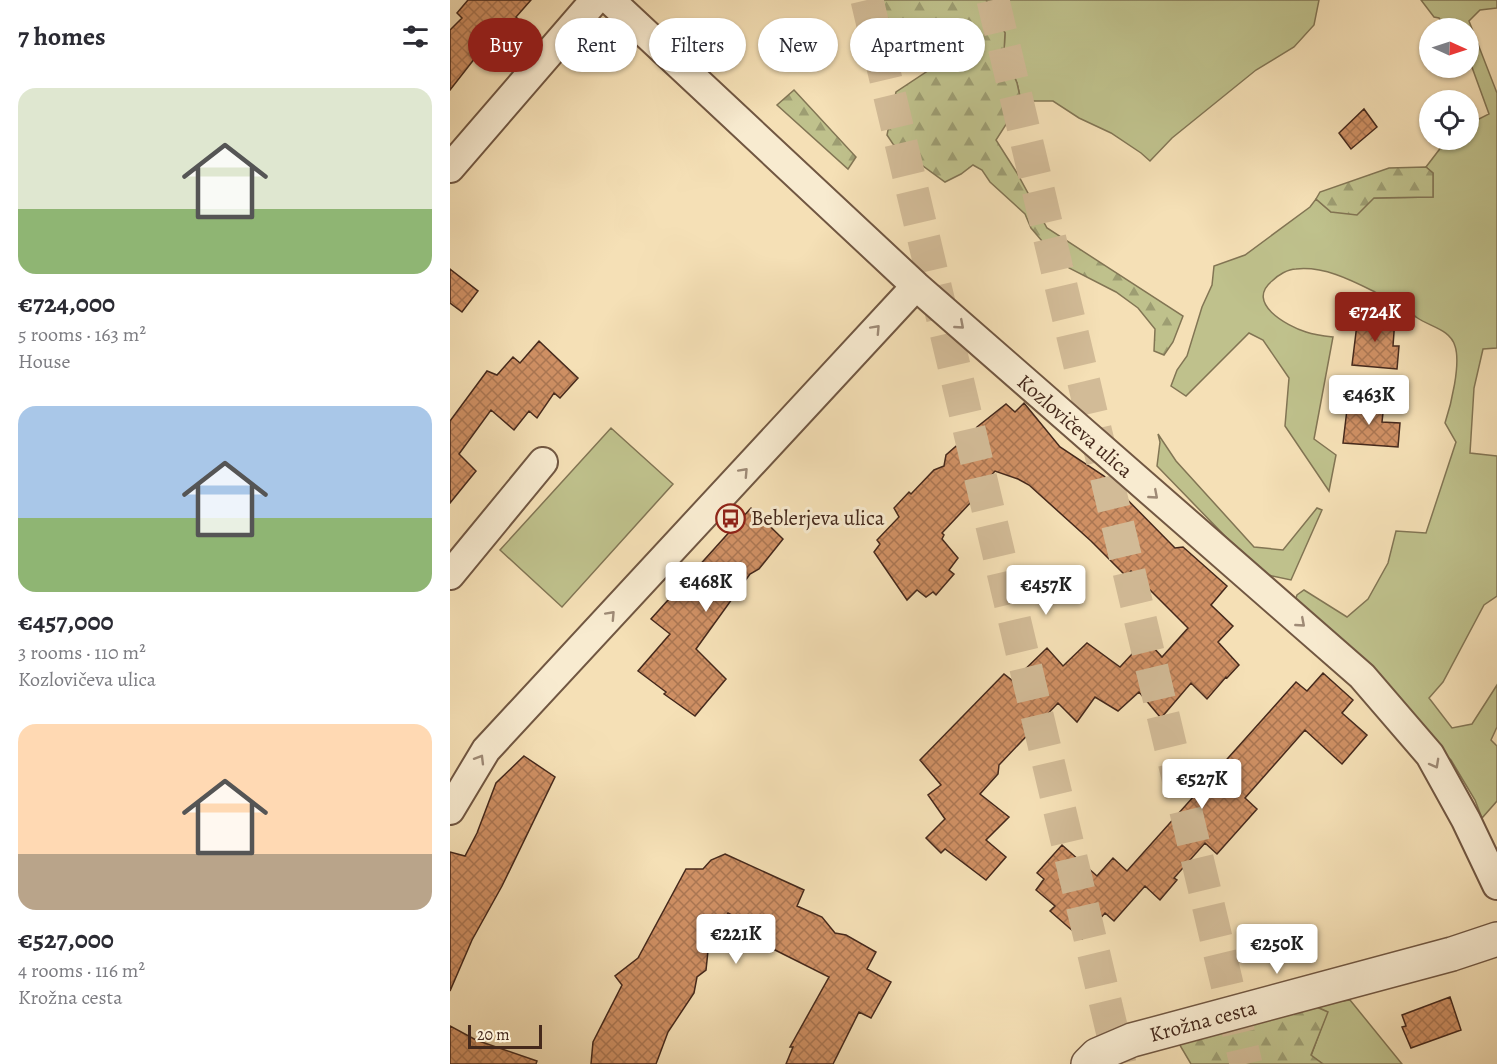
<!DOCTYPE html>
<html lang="en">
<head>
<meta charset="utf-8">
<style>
  :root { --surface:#fff; --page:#f7f7f7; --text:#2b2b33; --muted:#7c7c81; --accent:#8f2418 }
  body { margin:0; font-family:Alegreya,serif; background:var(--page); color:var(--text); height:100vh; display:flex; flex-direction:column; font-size:22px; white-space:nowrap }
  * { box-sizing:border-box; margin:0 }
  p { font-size:20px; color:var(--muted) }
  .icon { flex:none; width:33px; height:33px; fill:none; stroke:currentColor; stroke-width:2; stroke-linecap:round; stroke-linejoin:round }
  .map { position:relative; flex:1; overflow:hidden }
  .sheet { display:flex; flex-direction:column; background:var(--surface); width:450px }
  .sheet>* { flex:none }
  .hud { position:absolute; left:18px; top:18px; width:570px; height:54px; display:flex; gap:12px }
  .needle { width:39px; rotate:93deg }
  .buttons { position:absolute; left:969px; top:18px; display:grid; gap:12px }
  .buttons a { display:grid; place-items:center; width:60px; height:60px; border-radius:50%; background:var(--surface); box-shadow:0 2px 4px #0004; font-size:30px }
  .scale { position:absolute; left:18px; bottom:15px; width:74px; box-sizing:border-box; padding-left:6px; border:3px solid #45291c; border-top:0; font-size:16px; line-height:21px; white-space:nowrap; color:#45291c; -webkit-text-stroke:4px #f8ebd0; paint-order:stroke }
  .price { position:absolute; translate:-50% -51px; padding:0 14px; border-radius:6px; background:#fff; color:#222; font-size:20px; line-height:39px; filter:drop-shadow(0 2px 3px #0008) }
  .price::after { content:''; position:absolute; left:50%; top:36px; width:18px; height:14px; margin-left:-9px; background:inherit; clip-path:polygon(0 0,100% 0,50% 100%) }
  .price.active { background:var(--accent); color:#fff }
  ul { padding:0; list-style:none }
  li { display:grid; align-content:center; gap:12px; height:318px; padding:0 18px }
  li span { display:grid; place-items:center; height:186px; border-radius:18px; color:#555 }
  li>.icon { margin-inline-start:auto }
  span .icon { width:108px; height:108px; fill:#fffc; stroke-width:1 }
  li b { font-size:26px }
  h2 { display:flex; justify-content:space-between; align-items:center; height:72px; padding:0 18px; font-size:26px }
  .tag { padding:0 21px; border-radius:27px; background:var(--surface); box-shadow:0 2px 4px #0004; font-size:21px; line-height:54px }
  .tag.active { background:var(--accent); color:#fff }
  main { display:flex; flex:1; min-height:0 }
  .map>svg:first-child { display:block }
  .grass { fill:#bfc18c; stroke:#827554; stroke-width:1.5 }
  .forest { fill:url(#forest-firs); stroke:#827554; stroke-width:1.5 }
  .building { fill:url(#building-cross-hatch); stroke:#45291c; stroke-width:1.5 }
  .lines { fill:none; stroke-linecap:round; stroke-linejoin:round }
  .trunk-tunnel { stroke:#d2bb97; stroke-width:33; stroke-dasharray:33 16; stroke-linecap:butt }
  .minor-casing { stroke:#715742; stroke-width:32 }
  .tertiary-casing { stroke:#715742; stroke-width:36 }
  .minor { stroke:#f8ebd0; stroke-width:28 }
  .tertiary { stroke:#f8ebd0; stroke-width:33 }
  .oneway { stroke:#9e8a76 }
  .labels { text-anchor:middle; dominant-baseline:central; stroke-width:6; stroke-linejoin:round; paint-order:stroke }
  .street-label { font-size:21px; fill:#45291c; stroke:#f8ebd0 }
  .poi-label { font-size:21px; fill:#45291c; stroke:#f8ebd0; text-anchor:start }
</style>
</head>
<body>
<main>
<section class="sheet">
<h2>7 homes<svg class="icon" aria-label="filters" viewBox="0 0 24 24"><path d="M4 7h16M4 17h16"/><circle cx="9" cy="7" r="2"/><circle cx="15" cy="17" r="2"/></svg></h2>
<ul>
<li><span style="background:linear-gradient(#dfe7d0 65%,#8fb573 0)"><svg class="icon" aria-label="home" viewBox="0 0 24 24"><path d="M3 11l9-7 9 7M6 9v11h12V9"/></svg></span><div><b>€724,000</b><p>5 rooms · 163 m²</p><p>House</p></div></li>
<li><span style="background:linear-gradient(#a9c7e8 60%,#8fb573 0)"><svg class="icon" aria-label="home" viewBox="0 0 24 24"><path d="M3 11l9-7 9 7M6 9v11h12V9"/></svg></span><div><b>€457,000</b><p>3 rooms · 110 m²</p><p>Kozlovičeva ulica</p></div></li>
<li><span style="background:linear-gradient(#ffd9b3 70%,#b9a48a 0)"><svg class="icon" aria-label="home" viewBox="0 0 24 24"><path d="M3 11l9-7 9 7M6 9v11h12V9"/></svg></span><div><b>€527,000</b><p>4 rooms · 116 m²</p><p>Krožna cesta</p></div></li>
</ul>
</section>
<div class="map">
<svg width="1047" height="1064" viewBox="0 0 1047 1064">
  <defs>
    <pattern id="forest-firs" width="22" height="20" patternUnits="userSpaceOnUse" patternTransform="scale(1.5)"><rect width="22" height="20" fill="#bfc18c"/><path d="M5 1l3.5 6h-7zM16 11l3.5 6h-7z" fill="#9d9d72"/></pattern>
    <pattern id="building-cross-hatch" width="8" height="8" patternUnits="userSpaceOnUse" patternTransform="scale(1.5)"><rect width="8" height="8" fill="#cf9064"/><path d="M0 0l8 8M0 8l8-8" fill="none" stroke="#aa7652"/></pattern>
  </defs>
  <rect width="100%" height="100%" fill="#f5e0b6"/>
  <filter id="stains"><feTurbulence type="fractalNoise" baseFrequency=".00333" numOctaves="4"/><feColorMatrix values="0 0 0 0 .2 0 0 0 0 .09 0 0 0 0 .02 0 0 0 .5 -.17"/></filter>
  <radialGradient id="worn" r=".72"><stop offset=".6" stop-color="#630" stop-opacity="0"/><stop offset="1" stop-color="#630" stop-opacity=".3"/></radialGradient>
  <path class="grass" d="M 536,0 L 869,0 L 864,25 L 844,47 L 806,70 L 722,138 L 700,161 L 691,153 L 661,133 L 629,118 L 603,101 L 571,101 L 567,83 L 554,52 L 555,33 Z
    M 971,0 L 1047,0 L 1047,8 L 1030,10 L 1019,21 L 1047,93 L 1047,348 L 1033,349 L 1024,388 L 1020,453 L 1047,456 L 1047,596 L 1034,605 L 993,682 L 979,698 L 1002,728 L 1022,724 L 1047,685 L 1047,727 L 1041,740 L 1047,746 L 1047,801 L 1032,818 L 1025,800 L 1001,760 L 842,610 L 847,595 L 854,590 L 897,617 L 918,599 L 938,563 L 946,531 L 976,533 L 1006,442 L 995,423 C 1001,405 1011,364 1005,346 C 1000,329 980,327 966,317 C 961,314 958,308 952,305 C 949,303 943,304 939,302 C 933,301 930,294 925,292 C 901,280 874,266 846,269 C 838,269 828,275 822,281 C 795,303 837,326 856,332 C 865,335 874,336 883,337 L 864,439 L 886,455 L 879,491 L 835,426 L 839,378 L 813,340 L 799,333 L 736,396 L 721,386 L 727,370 L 737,356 L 752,307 L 762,285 L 764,266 L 795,255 L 860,207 L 866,199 L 881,212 L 924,198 L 983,197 L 983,173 L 976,167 L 992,146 L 990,140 L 1018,140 L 1019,124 L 1039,114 L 1019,59 L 1018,28 L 996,28 L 989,18 L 984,17 Z
    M 161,428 L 223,484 L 112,607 L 50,550 Z
    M 708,434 L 726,461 L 804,547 L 833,550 L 867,508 L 872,510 L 841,580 L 818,575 L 775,536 L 707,466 L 710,442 Z
    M 900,1000 L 952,1064 L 873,1064 L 861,1056 L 877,1012 L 862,1005 Z"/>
  <path class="forest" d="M 424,0 L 536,0 L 555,33 L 554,52 L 567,83 L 571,101 L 546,140 L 567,173 L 597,228 L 733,316 L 723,342 L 714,355 L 704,351 L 705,329 L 688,308 L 666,292 L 619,268 L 592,241 L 581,228 L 575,214 L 540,182 L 532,170 L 523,165 L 511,174 L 495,182 L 443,144 L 437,135 L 446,92 L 482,68 L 484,46 L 468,30 L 439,20 Z
    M 344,90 L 406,157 L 398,169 L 327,105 Z
    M 976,167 L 983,173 L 983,197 L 924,198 L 907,215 L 881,212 L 866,199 L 870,192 L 939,168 Z
    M 862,1005 L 878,1012 L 861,1055 L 873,1064 L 741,1064 L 728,1042 Z"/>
  <path class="building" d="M 18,0 L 81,0 L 66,17 L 68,19 L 53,36 L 55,38 L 32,64 L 25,58 L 0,90 L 0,30 L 12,18 L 7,13 Z
    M 914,109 L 927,127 L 901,149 L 889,133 Z
    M 0,269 L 28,291 L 12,312 L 0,303 Z
    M 908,316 L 945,319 L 943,346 L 949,346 L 947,369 L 902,365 Z
    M 89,341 L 128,378 L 110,398 L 104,393 L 87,418 L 79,411 L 64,430 L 41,410 L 9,454 L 26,471 L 0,503 L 0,421 L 37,371 L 47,375 L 63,357 L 70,363 Z
    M 898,401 L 934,404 L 932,422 L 950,423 L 948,447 L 893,443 Z
    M 574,403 L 610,447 L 654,476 L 725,548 L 733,547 L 777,586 L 761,605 L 783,626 L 768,642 L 789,665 L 777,678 L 776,677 L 757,699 L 741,683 L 711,718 L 689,692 L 668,711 L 645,697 L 627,722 L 608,703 L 549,765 L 548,774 L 530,794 L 559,817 L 536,840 L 556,857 L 536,880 L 495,849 L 491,853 L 476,838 L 495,819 L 478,795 L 491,785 L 470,760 L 554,674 L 563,681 L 597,648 L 613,666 L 637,643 L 670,667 L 696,639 L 712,657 L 738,628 L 681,571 L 677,577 L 641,541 L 579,485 L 568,479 L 545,471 L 520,499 L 522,501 L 492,533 L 494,535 L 492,539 L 508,558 L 499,570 L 504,574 L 486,595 L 483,592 L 476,597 L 467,590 L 457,600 L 424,552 L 430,544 L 427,540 L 449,517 L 444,508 L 459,492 L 461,494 L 484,470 L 494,466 L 496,455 L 512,441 L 517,445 L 527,427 L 556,404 L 565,412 Z
    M 301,508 L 333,539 L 309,569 L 300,574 L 246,649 L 276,679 L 245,716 L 214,694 L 216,692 L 188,671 L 220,634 L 201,619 Z
    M 873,673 L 903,700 L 892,713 L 917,735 L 892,764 L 855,730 L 795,798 L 807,809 L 767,854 L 755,843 L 724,878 L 727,880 L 710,900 L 695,886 L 664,921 L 655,913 L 632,939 L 600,911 L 605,906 L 586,890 L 594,879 L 587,873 L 612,845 L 647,876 L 663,858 L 677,871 L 846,682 L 857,691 Z
    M 74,756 L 105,777 L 52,886 L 22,940 L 0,991 L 0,852 L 15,856 L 27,833 L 46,783 Z
    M 275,854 L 354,890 L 347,906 L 372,917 L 385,933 L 396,935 L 426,952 L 417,969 L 441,982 L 421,1018 L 409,1012 L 383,1064 L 336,1064 L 343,1047 L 340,1047 L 379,977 L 321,948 L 323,936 L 278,913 L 258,951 L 256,970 L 247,977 L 244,993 L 218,1032 L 206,1064 L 141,1064 L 143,1042 L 172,985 L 165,976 L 188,958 L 236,869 L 253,869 L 261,860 Z
    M 1000,997 L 1011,1030 L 961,1048 L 952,1027 L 956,1026 L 952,1015 Z
    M 0,1026 L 26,1040 L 87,1061 L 86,1064 L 0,1064 Z"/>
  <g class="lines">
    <path class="trunk-tunnel" d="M 417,0 L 670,1064
      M 543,0 L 796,1064"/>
    <defs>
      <path id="minor" d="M 160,0 L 466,286 L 912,676 L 980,755 L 1016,820 L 1047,885
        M 0,168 L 145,0
        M 0,575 L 93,462
        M 0,810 L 36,750 L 466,286"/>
      <path id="tertiary" d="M 638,1064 L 647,1055 L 682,1040 L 1002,954 L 1047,939"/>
    </defs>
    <use href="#minor" class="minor-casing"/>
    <use href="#tertiary" class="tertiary-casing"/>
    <use href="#minor" class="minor"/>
    <use href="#tertiary" class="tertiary"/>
  </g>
  <defs><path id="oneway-chevron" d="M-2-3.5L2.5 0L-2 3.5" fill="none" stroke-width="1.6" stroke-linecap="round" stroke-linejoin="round" transform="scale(1.5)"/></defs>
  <g class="oneway">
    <use href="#oneway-chevron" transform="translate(510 325) rotate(41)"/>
    <use href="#oneway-chevron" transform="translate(426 329) rotate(-47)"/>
    <use href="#oneway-chevron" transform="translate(294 472) rotate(-47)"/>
    <use href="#oneway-chevron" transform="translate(704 495) rotate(41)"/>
    <use href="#oneway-chevron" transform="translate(161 615) rotate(-47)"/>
    <use href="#oneway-chevron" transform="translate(851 623) rotate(41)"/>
    <use href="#oneway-chevron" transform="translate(30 759) rotate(-59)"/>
    <use href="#oneway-chevron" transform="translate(985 764) rotate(61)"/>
  </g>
  <defs>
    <symbol id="bus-ring" viewBox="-11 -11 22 22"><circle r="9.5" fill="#f8ebd0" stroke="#8f2418" stroke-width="1.5"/><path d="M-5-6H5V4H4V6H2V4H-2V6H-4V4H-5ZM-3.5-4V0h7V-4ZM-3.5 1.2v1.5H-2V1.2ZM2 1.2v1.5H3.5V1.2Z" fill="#8f2418"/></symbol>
  </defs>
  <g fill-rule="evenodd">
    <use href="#bus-ring" x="264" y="502" width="33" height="33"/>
  </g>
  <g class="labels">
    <g class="street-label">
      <text transform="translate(625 426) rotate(41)">Kozlovičeva ulica</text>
      <text transform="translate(753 1021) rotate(-15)">Krožna cesta</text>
    </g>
    <g class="poi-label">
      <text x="301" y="518">Beblerjeva ulica</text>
    </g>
  </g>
  <rect width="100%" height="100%" filter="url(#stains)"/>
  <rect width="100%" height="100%" fill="url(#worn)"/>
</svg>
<div class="buttons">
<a><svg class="needle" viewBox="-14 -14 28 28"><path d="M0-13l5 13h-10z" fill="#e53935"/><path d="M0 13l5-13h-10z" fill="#7c7c81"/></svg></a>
<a><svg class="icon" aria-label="locate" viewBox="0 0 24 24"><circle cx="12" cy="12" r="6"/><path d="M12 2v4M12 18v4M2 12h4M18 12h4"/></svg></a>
</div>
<div class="scale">20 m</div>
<b class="price active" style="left:925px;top:343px">€724K</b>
<b class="price" style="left:919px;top:426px">€463K</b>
<b class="price" style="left:256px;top:613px">€468K</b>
<b class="price" style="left:596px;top:616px">€457K</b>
<b class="price" style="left:752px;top:810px">€527K</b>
<b class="price" style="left:286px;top:965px">€221K</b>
<b class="price" style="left:827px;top:975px">€250K</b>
<div class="hud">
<a class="tag active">Buy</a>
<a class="tag">Rent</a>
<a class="tag">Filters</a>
<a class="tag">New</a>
<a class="tag">Apartment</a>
</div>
</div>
</main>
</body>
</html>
